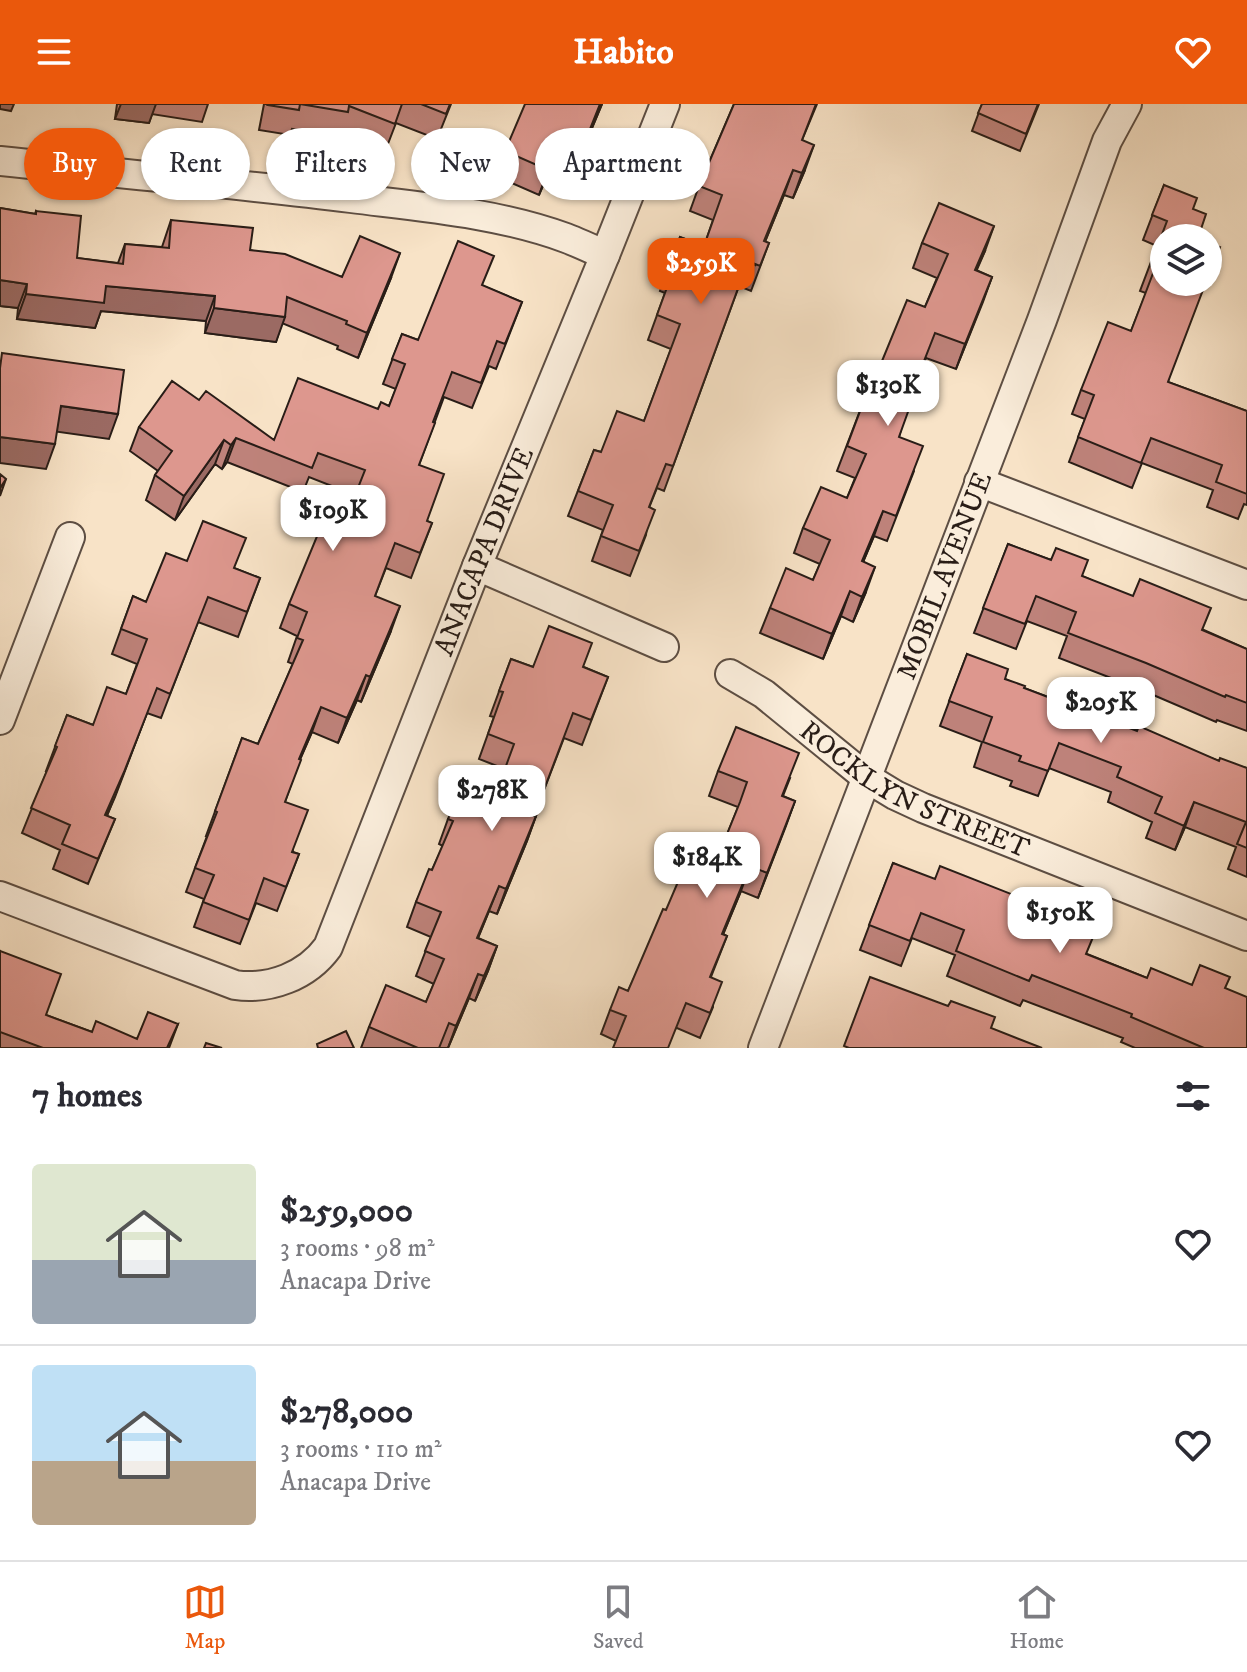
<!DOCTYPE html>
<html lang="en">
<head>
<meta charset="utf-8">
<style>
  :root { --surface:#fff; --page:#f7f7f7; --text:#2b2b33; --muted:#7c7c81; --line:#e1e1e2; --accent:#ea580c }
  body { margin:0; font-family:"IM FELL DW Pica",serif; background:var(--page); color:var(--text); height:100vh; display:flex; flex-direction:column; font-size:30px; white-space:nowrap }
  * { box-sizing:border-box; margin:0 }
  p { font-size:26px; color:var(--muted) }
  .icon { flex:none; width:44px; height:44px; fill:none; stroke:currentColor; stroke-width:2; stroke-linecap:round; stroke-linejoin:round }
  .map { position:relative; height:944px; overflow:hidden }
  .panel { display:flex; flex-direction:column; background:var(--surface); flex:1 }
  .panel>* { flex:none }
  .top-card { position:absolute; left:24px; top:24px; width:800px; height:72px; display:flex; gap:16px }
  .controls { position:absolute; left:1150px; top:120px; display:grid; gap:16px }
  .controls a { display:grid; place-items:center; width:72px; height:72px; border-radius:50%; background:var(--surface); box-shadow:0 2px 6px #0004; font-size:40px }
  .price { position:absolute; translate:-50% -68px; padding:0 18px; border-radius:16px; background:#fff; color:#222; font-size:26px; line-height:52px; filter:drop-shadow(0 2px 4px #0008) }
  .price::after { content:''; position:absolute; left:50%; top:48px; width:24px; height:18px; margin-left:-12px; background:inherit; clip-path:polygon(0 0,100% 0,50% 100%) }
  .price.on { background:var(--accent); color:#fff }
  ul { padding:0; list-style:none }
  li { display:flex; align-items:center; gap:24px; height:200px; padding:0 32px }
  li+li { border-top:2px solid var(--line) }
  li span { display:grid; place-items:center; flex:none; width:224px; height:160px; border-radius:8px; color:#555 }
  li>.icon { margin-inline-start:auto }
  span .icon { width:96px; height:96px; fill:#fffc; stroke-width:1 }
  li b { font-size:34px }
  h2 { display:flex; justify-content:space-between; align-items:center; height:96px; padding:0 32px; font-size:34px }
  .tag { padding:0 28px; border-radius:36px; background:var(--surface); box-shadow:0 2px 6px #0004; font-size:28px; line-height:72px }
  .tag.on { background:var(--accent); color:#fff }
  header { display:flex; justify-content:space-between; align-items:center; height:104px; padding:0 32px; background:var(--accent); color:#fff; font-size:36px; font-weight:700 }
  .dock { display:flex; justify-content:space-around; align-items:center; height:112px; border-top:2px solid var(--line); background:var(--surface); font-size:22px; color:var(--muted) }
  .dock a { display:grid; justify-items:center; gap:4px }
  .dock .on { color:var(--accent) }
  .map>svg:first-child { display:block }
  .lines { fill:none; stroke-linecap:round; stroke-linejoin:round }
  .minor-casing { stroke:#5d4e43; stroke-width:32 }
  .minor { stroke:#faeddb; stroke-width:28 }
  .wall { fill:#be827a; stroke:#291d17; stroke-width:2 }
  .shaded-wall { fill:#9b6a63; stroke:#291d17; stroke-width:2 }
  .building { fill:#dd978e; stroke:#291d17; stroke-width:2 }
  .labels { text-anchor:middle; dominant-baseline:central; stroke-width:6; stroke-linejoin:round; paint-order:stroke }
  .street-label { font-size:28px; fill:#291d17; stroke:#faeddb }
</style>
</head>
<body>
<header><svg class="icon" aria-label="menu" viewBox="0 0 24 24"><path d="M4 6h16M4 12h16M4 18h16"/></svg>Habito<svg class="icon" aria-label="heart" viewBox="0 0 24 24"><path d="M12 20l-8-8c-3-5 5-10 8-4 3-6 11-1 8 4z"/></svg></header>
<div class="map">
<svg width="1247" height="944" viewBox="0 0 1247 944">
  <rect width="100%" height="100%" fill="#f8e3c7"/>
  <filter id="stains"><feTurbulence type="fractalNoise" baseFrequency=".0025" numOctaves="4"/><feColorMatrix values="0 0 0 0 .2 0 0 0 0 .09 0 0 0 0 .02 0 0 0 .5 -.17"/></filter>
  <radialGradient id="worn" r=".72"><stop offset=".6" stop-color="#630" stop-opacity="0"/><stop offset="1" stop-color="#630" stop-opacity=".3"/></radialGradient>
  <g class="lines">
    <defs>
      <g id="minor">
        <path d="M 0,57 C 117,70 234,79 351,94 C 423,103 498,109 566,134 C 579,139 592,145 605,151"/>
        <path d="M 979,378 L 1247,481"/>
        <path d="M 477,462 L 664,543"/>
        <path id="s1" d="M 730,570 L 764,590 L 867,674 L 895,691 L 923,704 L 1247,832"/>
        <path d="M 0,616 L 70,433"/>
        <path id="s2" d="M 0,792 L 235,881 C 270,886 307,872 328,843 L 477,462 L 605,151 L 665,0"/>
        <path id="s3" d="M 763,944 L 1042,216 L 1107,37 L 1127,0"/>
      </g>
    </defs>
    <use href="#minor" class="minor-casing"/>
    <use href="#minor" class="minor"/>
  </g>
  <path class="wall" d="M 117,0 L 208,0 L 202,18 L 152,10 L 149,19 L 115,15 Z
    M 264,0 L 451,0 L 437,35 L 396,19 L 386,45 L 341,27 L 339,33 L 292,25 L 290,31 L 259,26 Z
    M 602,0 L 577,60 L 556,51 L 539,91 L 496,72 L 505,47 Z
    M 734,0 L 817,0 L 802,36 L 805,66 L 793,94 L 784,91 L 765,138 L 769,139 L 751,187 L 739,182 L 664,387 L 657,384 L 649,404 L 646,431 L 630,472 L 592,457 L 603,426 L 568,412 L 594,346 L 601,348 L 644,317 L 671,245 L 648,236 L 665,189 L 660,187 L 680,133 L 704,142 L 713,116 L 690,107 L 699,82 Z
    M 982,0 L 1039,0 L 1020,47 L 972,27 Z
    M 1164,81 L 1193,105 L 1198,134 L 1168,278 L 1247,307 L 1247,401 L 1244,400 L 1238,415 L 1207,403 L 1213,386 L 1142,359 L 1132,384 L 1069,358 L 1085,315 L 1072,310 L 1081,286 L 1131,227 L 1146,189 L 1140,187 L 1157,142 L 1143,136 Z
    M 0,104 L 35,110 L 36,107 L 77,154 L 118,159 L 125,140 L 162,143 L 171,116 L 250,146 L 342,173 L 391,174 L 358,254 L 337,245 L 338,242 L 282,219 L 276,238 L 205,229 L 206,217 L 101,207 L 95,224 L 17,215 L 18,204 L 0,202 Z
    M 922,139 L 985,147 L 976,166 L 992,173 L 956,265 L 926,254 L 910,293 L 899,333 L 914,367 L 887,437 L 874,432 L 863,458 L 866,488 L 853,518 L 841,512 L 823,555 L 760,529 L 770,504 L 813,476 L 820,460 L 794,449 L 803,424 L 847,394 L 855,374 L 837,367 L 871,278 L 873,279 L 925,203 L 937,174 L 913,164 Z
    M 483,182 L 522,198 L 496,265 L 489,262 L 472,304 L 444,293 L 419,361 L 427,417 L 432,419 L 411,474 L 386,464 L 375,492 L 391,527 L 361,598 L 357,596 L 338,639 L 312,628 L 300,655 L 285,698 L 293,748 L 299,750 L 277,807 L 256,799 L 240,840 L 194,823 L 204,795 L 186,788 L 207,732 L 206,732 L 242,634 L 258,640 L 293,560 L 288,558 L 297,532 L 280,524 L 289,500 L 339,432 L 355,391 L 309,373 L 303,388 L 227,358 L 222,365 L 215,360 L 175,416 L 146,396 L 155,371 L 158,367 L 130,347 L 139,323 L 199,296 L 274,336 L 389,302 L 396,285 L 383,280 L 402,230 L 418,236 Z
    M 1008,440 L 1051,456 L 1082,472 L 1247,545 L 1247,627 L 1217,616 L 1216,618 L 1137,584 L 1059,554 L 1067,532 L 1027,517 L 1016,545 L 974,529 Z
    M 187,457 L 234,464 L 260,474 L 238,533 L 198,518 L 161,614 L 147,609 L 107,712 L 115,715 L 88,780 L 53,765 L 60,746 L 22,729 L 47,667 L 46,667 L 67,611 L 93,621 L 126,590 L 137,560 L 112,550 L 133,492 L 146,498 Z
    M 967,550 L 1005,575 L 1024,584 L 1219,657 L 1247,664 L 1247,773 L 1228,765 L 1236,743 L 1185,723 L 1175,746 L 1146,734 L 1152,718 L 1108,698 L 1111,688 L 1049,664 L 1038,692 L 1010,682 L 1012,677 L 974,663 L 982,638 L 940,622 Z
    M 511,555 L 533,563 L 584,563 L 608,573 L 582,641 L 564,634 L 534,712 L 536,712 L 527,737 L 497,810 L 489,807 L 478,834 L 497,842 L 488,867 L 475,897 L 469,894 L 448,944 L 361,944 L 369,923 L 426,898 L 434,880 L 416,872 L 431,833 L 407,823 L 416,798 L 432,766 L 443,742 L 439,740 L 448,715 L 495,692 L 505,665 L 479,655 L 494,613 L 490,612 Z
    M 718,667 L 790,674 L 783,692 L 795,697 L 758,794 L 741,787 L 723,830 L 727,832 L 711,873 L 713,903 L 700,934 L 677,924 L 616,937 L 601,930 L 610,906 L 628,887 L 666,806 L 717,755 L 738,703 L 709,692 Z
    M 893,759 L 1087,850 L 1147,874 L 1192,881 L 1225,885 L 1247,944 L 1135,944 L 1121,938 L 1123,934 L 1023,896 L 1020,902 L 947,872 L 955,851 L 912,834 L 901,862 L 860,846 Z
    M 0,847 L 46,911 L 92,928 L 137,935 L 178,920 L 169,944 L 0,944 Z"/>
  <path class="shaded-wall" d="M 0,0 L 14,0 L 11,7 L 0,5 Z
    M 121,0 L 156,0 L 149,19 L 115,15 Z
    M 600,0 L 602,0 L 577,60 L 586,35 Z
    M 566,26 L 556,51 L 539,91 L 548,66 Z
    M 814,41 L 805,66 L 793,94 L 802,69 Z
    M 793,66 L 784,91 L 755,162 L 764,137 Z
    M 994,122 L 985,147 L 966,191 L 975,166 Z
    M 400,149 L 391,174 L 358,254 L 367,229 Z
    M 992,173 L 983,198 L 956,265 L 965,240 Z
    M 0,176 L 27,180 L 18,204 L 0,202 Z
    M 106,182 L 215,192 L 206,217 L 101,207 L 95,224 L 17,215 L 26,190 Z
    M 214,204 L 285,213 L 276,238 L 205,229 Z
    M 61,302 L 118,310 L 109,335 L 52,327 Z
    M 0,333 L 55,340 L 46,365 L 0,359 Z
    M 236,334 L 227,358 L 222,365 L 231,341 Z
    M 224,336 L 215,360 L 175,416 L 184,392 Z
    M 6,375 L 0,392 L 0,384 Z
    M 883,407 L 874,432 L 853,482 L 862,457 Z
    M 875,463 L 866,488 L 853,518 L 862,493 Z
    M 850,487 L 841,512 L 823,555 L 832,530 Z
    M 400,502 L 391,527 L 361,598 L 370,573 Z
    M 366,571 L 357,596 L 338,639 L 347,614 Z
    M 321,603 L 312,628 L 290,679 L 299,655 Z
    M 147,609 L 115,693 L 96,736 L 105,711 Z
    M 795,697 L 786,722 L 758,794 L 767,769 Z
    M 1194,698 L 1185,723 L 1175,746 L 1184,722 Z
    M 536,712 L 527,737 L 497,810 L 506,785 Z
    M 750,762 L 741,787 L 713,855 L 722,830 Z
    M 499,782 L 489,807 L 468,858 L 477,834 Z
    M 497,842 L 488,867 L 475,897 L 484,872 Z
    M 478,870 L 469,894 L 448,944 L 456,922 Z"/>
  <path class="building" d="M 269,0 L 402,0 L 395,20 L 349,2 L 348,8 L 300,0 L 299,6 L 268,1 Z
    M 421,0 L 450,0 L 446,10 Z
    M 525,0 L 600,0 L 586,35 L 566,26 L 548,66 L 505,47 Z
    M 734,0 L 816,0 L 802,36 L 814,41 L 802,69 L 793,66 L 764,137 L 769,139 L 760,162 L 748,157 L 673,362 L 666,360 L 649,403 L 655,406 L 639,447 L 601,432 L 613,401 L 578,387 L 594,346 L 601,348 L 617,307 L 644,317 L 680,220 L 657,211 L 674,164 L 669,162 L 680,133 L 704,142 L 722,91 L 699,82 Z
    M 982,0 L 1038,0 L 1026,30 L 978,9 Z
    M 1164,81 L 1197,94 L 1193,105 L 1206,110 L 1198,134 L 1164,134 L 1164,178 L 1206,178 L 1168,278 L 1247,307 L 1247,390 L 1216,378 L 1222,361 L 1151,334 L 1141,359 L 1078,333 L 1094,291 L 1081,286 L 1108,218 L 1131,227 L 1155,164 L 1150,162 L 1167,117 L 1152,111 Z
    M 939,99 L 994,122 L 975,166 L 992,173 L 965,240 L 935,229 L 910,293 L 913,294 L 899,333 L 923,342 L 896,412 L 883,407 L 862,457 L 875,463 L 862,493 L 850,487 L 832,530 L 770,504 L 786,464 L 813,476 L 830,436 L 803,424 L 821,383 L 847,394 L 866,350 L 847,342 L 871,278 L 873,279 L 907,196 L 925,203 L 948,150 L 922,139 Z
    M 0,104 L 36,110 L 36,107 L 81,112 L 77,154 L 123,160 L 125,140 L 169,144 L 171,116 L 253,124 L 250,146 L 285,150 L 342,173 L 360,132 L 400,149 L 367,229 L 346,220 L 347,217 L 287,193 L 285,213 L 214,204 L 215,192 L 106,182 L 104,199 L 26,190 L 27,180 L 0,176 Z
    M 458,137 L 494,152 L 482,181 L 522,198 L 505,240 L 497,237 L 481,279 L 452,268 L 433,318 L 435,319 L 419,361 L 444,370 L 427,417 L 432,419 L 420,449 L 395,439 L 375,492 L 400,502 L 370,573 L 366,571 L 347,614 L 321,603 L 299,655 L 301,656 L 285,698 L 308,706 L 292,748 L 299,750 L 286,783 L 264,774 L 249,816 L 203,798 L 214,771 L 195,764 L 217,708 L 215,707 L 242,634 L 258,640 L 303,536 L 297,534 L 307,508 L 289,500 L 320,425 L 339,432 L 365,366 L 318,349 L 312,364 L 236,334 L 231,341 L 224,336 L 184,392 L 155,371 L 172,347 L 139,323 L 172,277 L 199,296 L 206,287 L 274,336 L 298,274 L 378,305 L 381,298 L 389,302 L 405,260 L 392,255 L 402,230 L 418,236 Z
    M 1208,139 L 1220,143 L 1208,173 Z
    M 2,249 L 124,266 L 118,310 L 61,302 L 55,340 L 0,333 L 0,264 Z
    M 0,370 L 6,375 L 0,384 Z
    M 203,417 L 246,434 L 234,464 L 260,474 L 247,508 L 208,493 L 170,590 L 157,584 L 124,668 L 105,711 L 115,715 L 98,755 L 62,740 L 70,721 L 31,704 L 57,643 L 55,642 L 67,611 L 93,621 L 107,583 L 126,590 L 147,535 L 121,525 L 133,492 L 146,498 L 166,449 L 187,457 Z
    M 1008,440 L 1051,456 L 1056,444 L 1088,456 L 1082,472 L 1133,492 L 1140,475 L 1211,504 L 1202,526 L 1247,545 L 1247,599 L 1226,591 L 1225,593 L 1146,559 L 1068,529 L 1076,508 L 1036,492 L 1025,520 L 983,504 Z
    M 549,522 L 592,539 L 583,563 L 608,573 L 591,616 L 573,609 L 534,712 L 536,712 L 506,785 L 499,782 L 477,834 L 497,842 L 484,872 L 478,870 L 456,922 L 449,919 L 439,944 L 418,944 L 369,923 L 386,881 L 426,898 L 444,855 L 425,847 L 441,808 L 416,798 L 429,765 L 432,766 L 453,717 L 448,715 L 463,678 L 495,692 L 514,640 L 488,630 L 503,588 L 499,587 L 511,555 L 533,563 Z
    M 967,550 L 1008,565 L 1005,575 L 1025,582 L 1024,584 L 1137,627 L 1139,622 L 1219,657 L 1220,654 L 1247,664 L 1247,744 L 1237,740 L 1246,718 L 1194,698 L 1184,722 L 1155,709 L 1162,693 L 1117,673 L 1121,663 L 1059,639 L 1048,667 L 1019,657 L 1021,652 L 983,638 L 992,613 L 949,597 Z
    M 736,623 L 799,649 L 782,692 L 795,697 L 767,769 L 750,762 L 722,830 L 727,832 L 710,873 L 722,878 L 710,909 L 686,899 L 668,944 L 613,944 L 626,912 L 610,906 L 619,883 L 628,887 L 663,805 L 666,806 L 692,745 L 717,755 L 740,698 L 747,678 L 718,667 Z
    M 893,759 L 935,775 L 940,762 L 1067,812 L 1068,810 L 1098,821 L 1086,850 L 1147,874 L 1151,864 L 1192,881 L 1200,861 L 1230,873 L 1225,884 L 1247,893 L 1247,944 L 1204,944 L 1131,913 L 1132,910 L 1032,871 L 1029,877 L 956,847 L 964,826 L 921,809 L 910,837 L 869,821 Z
    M 0,847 L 61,870 L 46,911 L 92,928 L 96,917 L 137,935 L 148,908 L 178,920 L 167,944 L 43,944 L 0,928 Z
    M 870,873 L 948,902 L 951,897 L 995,913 L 991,924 L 1042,944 L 849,944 L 844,942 Z
    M 346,927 L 354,944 L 318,944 L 317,940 Z
    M 206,939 L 222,944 L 204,944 Z"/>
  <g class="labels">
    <g class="street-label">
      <text stroke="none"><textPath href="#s2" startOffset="782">ANACAPA DRIVE</textPath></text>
      <text stroke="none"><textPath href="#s3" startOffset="506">MOBIL AVENUE</textPath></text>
      <text stroke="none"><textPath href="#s1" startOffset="220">ROCKLYN STREET</textPath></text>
    </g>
  </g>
  <rect width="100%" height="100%" filter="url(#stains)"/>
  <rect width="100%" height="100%" fill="url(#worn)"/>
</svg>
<div class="controls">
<a><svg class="icon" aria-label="layers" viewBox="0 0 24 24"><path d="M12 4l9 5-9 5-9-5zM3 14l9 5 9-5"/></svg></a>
</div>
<b class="price on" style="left:701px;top:202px">$259K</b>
<b class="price" style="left:888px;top:324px">$130K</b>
<b class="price" style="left:333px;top:449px">$109K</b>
<b class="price" style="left:1101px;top:641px">$205K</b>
<b class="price" style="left:492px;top:729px">$278K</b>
<b class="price" style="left:707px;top:796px">$184K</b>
<b class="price" style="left:1060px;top:851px">$150K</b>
<div class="top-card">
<a class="tag on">Buy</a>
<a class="tag">Rent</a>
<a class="tag">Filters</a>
<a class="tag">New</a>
<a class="tag">Apartment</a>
</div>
</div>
<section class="panel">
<h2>7 homes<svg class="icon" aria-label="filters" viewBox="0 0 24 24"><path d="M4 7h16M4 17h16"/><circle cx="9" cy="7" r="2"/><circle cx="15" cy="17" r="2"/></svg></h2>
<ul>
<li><span style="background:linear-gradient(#dfe7d0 60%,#9aa5b1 0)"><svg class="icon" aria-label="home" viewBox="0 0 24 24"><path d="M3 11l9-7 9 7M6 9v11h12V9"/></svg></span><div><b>$259,000</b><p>3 rooms · 98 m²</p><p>Anacapa Drive</p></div><svg class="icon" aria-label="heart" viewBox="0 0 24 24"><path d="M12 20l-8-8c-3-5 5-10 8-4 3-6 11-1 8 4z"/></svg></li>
<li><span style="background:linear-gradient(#bfe0f5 60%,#b9a48a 0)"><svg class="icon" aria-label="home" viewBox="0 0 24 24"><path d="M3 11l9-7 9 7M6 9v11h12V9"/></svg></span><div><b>$278,000</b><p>3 rooms · 110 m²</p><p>Anacapa Drive</p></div><svg class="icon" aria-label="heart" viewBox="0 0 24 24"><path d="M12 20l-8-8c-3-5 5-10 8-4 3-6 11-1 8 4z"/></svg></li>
</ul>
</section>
<nav class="dock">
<a class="on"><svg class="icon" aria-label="map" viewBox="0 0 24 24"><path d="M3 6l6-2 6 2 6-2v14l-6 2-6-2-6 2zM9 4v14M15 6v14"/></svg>Map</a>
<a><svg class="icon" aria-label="saved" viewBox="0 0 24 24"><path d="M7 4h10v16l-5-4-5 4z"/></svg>Saved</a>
<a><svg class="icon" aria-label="home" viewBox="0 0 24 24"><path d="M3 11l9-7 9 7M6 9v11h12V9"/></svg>Home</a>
</nav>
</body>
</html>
